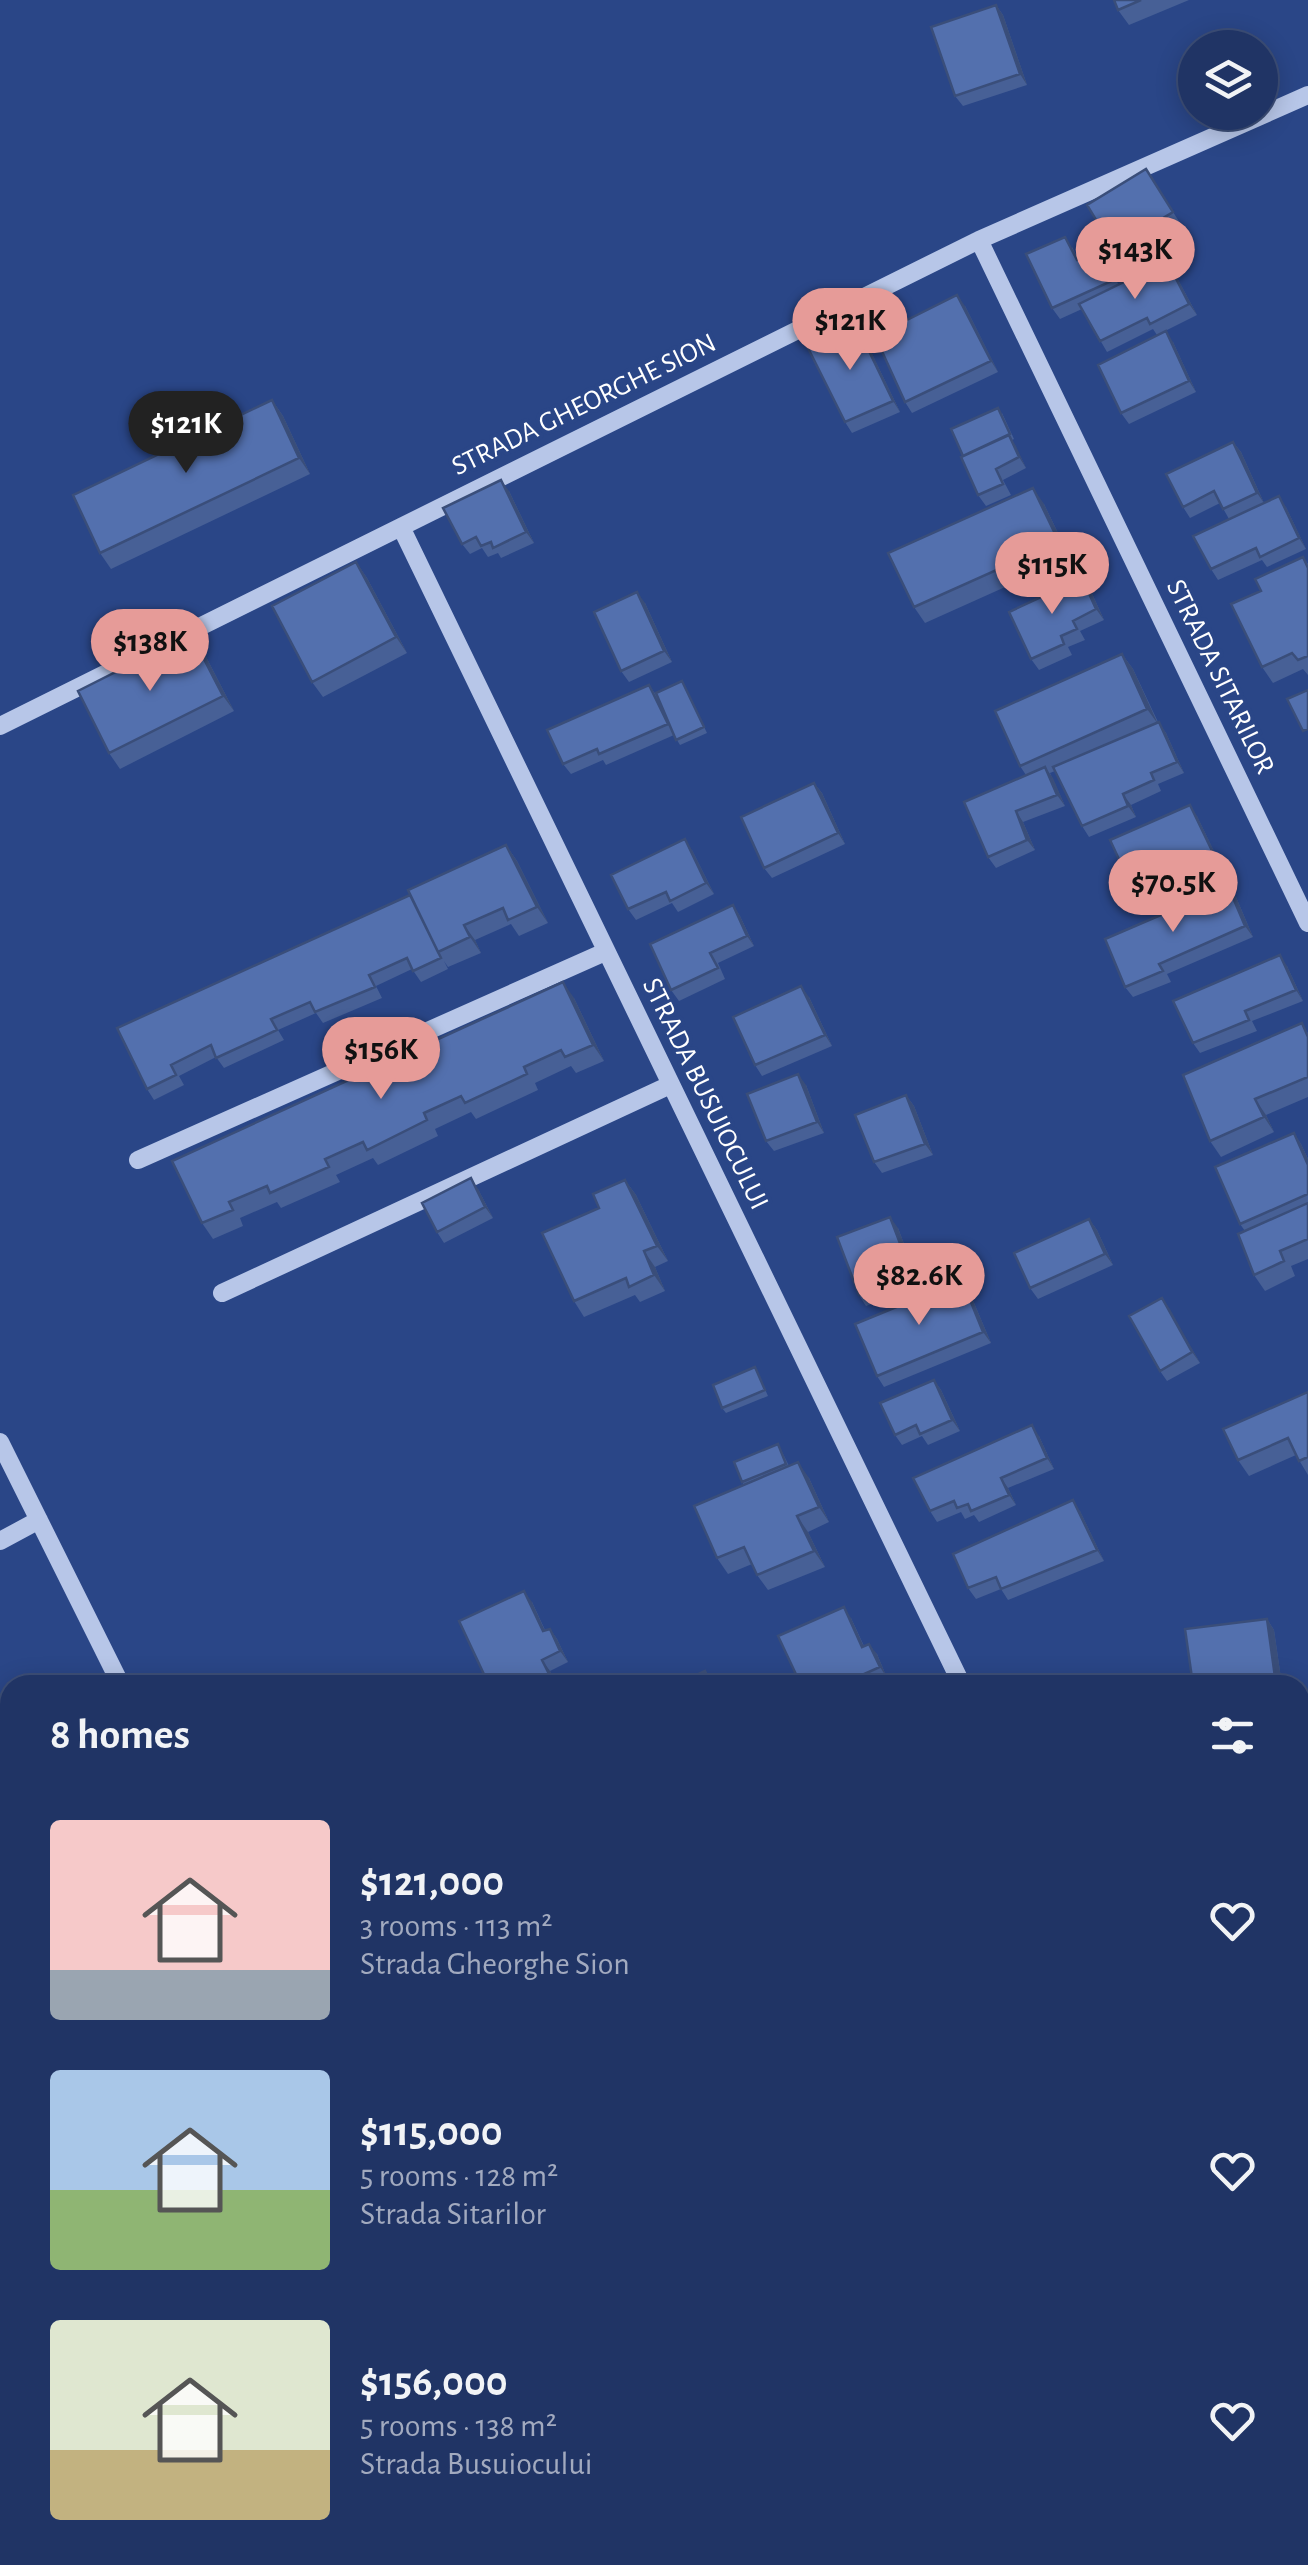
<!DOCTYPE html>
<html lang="en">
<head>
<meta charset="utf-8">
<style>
  :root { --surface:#203465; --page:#283c6b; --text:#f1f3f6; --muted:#a2aabf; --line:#3d4f79; --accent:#e69b98 }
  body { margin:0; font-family:"Alegreya Sans",sans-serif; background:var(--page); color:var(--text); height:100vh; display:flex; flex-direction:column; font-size:38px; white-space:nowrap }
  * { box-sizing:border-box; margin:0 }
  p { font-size:32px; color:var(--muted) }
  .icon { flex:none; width:55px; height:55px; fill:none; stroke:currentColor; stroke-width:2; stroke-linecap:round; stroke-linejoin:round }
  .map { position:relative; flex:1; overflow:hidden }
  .details { position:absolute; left:0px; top:1675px; width:1310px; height:890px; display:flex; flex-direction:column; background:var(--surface); border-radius:30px 30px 0 0; box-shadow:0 5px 25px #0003,0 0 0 2px var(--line) }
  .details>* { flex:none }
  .fabs { position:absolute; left:1178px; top:30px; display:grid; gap:20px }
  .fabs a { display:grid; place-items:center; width:100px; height:100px; border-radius:50%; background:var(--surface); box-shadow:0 5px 25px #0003,0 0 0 2px var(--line); font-size:50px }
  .price { position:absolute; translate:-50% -85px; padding:0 22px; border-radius:35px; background:var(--accent); color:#111; font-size:32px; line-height:65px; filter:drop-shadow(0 2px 5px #0008) }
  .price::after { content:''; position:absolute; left:50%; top:60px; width:30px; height:22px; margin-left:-15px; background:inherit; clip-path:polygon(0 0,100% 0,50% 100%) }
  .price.current { background:#222; color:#fff }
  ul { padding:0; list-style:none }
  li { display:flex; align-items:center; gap:30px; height:250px; padding:0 50px }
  li span { display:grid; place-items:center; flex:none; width:280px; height:200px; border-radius:10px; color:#555 }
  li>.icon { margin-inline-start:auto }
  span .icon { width:120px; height:120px; fill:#fffc; stroke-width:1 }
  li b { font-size:42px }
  h2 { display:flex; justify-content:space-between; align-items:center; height:120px; padding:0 50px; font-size:42px }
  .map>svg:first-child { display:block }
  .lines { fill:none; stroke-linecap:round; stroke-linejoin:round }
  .minor { stroke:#b7c6e8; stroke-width:18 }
  .wall { fill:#476096 }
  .shaded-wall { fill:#3a4e7a }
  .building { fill:#5370ae; stroke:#3a4e7a; stroke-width:2.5 }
  .labels { text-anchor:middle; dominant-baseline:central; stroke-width:8; stroke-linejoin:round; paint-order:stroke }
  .street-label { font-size:28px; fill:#fff; stroke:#2a4687 }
</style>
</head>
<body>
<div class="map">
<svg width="1308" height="2565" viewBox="0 0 1308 2565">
  <rect width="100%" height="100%" fill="#2a4687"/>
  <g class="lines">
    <path class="minor" d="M 979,240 L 1308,923
      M 401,527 L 962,1685
      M 0,726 L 979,240 L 1308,95
      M 138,1160 L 605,952
      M 222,1293 L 670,1085
      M 0,1442 L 121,1685
      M 0,1541 L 39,1520
      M 0,2234 L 10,2227
      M 1300,2414 L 1308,2430"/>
  </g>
  <path class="wall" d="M 1114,0 L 1189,0 L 1129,25 L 1118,10 Z
    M 996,5 L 1003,15 L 1027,85 L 963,106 L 955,96 Z
    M 1146,169 L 1180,223 L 1121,259 L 1113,248 Z
    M 1072,247 L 1079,260 L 1098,251 L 1119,285 L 1174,272 L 1197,315 L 1157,335 L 1153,329 L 1107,352 L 1082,309 L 1060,319 L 1052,308 Z
    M 965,306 L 998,372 L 912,413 L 905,402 Z
    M 855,322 L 862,333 L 900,412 L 852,433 L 845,422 Z
    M 1173,342 L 1196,392 L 1129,424 L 1121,413 Z
    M 272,400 L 283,416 L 310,474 L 111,569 L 100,553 Z
    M 1002,413 L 1014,439 L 1012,440 L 1026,468 L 1003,480 L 1011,495 L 986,506 L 978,495 Z
    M 1233,442 L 1241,452 L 1264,503 L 1286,507 L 1306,549 L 1267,567 L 1262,560 L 1218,580 L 1211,569 L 1229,519 L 1220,503 L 1190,518 L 1183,507 Z
    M 509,491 L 534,543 L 501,558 L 498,553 L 488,557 L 482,548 L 470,554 L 462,544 Z
    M 1044,504 L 1070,558 L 925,623 L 914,607 Z
    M 1303,557 L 1308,564 L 1308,675 L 1303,669 L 1273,683 L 1262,667 L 1261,591 Z
    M 356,562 L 367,578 L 407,653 L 323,697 L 312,682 Z
    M 1090,589 L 1104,620 L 1080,631 L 1085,640 L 1068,647 L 1072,655 L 1039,670 L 1031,659 Z
    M 645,603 L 672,662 L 629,682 L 621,671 Z
    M 191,634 L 202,649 L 234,711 L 120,769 L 109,753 Z
    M 1122,654 L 1133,669 L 1158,722 L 1166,733 L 1184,773 L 1158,784 L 1161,791 L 1131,805 L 1136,817 L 1089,837 L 1082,826 L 1055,771 L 1050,773 L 1065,806 L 1023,822 L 1035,850 L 996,868 L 988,857 L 1026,775 L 1020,766 Z
    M 682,681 L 707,733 L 680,745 L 674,735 L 606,765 L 603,760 L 571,774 L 563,764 L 649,685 L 656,695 Z
    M 814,783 L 822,793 L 845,844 L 772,878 L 764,868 Z
    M 1197,816 L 1222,868 L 1175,889 L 1179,897 L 1146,912 L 1139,902 Z
    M 506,845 L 517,861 L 548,923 L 519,936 L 511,924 L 475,940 L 481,953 L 448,967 L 444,961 L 448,969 L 421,982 L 412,969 L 376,986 L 382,998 L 323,1023 L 316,1013 L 278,1030 L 284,1040 L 224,1068 L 216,1057 L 179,1076 L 184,1085 L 154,1100 L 147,1089 L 117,1028 L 410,895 Z
    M 692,850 L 714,894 L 678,912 L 672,903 L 636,920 L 628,909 Z
    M 1236,897 L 1253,937 L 1167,974 L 1171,982 L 1133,997 L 1125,987 Z
    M 733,905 L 740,916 L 754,946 L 718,963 L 725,979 L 679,1001 L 671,990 Z
    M 1287,966 L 1303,1001 L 1252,1021 L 1257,1031 L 1200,1053 L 1193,1043 Z
    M 809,997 L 832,1046 L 762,1076 L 755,1065 Z
    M 574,998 L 604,1061 L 576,1073 L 571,1066 L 535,1083 L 538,1090 L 476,1119 L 471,1112 L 435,1129 L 438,1136 L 378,1165 L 373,1158 L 336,1175 L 340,1182 L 281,1208 L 277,1202 L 240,1218 L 243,1226 L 213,1239 L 202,1223 L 172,1161 Z
    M 1308,1032 L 1308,1097 L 1266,1115 L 1274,1132 L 1221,1157 L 1210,1141 Z
    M 806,1085 L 824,1133 L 774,1151 L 766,1141 Z
    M 906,1095 L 914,1106 L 933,1155 L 882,1173 L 874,1162 Z
    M 1294,1133 L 1301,1144 L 1308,1159 L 1308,1259 L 1291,1266 L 1295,1276 L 1265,1291 L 1254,1275 L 1245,1231 L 1240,1224 Z
    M 625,1180 L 636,1195 L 668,1261 L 655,1267 L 665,1291 L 640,1302 L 635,1295 L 584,1317 L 574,1301 L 599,1208 Z
    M 478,1189 L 493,1218 L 444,1243 L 437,1232 Z
    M 1089,1219 L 1097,1230 L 1113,1265 L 1038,1299 L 1030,1288 Z
    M 898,1228 L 920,1286 L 866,1306 L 859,1295 Z
    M 962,1280 L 969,1291 L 991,1343 L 884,1387 L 877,1376 Z
    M 1162,1298 L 1200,1363 L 1167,1381 L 1160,1371 Z
    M 755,1367 L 768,1396 L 726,1413 L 722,1408 Z
    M 934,1380 L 941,1390 L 960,1431 L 928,1445 L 922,1436 L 902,1445 L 895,1435 Z
    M 1308,1392 L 1308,1475 L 1296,1455 L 1249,1476 L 1238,1460 Z
    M 1039,1436 L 1054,1469 L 1008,1488 L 1016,1505 L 979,1522 L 974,1515 L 965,1519 L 961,1512 L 937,1522 L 930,1511 Z
    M 778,1444 L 789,1466 L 809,1478 L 829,1522 L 808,1532 L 825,1567 L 768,1590 L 757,1575 L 752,1564 L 728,1574 L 717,1558 L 744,1485 L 742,1482 Z
    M 1080,1511 L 1104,1561 L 1008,1600 L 1001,1589 L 976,1599 L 968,1588 Z
    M 532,1602 L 545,1630 L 550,1629 L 557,1639 L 568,1662 L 550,1671 L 556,1685 L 489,1685 Z
    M 851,1618 L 864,1646 L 877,1654 L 887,1678 L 871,1685 L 801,1685 Z
    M 1267,1619 L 1274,1630 L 1282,1685 L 1193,1685 Z
    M 1300,1946 L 1308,1953 L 1308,2008 L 1300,2012 Z
    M 1308,2223 L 1308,2292 L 1300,2280 Z"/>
  <path class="shaded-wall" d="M 996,5 L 1003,15 L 1027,85 L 1020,74 Z
    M 1167,261 L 1174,272 L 1197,315 L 1189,304 Z
    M 957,295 L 965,306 L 998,372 L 991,361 Z
    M 855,322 L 862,333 L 900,412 L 893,401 Z
    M 1166,331 L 1173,342 L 1196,392 L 1189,381 Z
    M 272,400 L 283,416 L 310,474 L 299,458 Z
    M 1009,435 L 1016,446 L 1026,468 L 1019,457 Z
    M 1233,442 L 1241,452 L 1264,503 L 1257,493 Z
    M 501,480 L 509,491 L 534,543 L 526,532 Z
    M 1033,488 L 1044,504 L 1070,558 L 1059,542 Z
    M 1279,496 L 1286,507 L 1306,549 L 1299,538 Z
    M 356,562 L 367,578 L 407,653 L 396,637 Z
    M 1082,578 L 1090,589 L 1104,620 L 1096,609 Z
    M 637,592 L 645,603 L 672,662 L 664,651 Z
    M 191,634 L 202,649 L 234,711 L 223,696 Z
    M 1122,654 L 1133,669 L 1158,724 L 1147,709 Z
    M 1159,722 L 1166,733 L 1184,773 L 1177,762 Z
    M 1045,767 L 1053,778 L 1065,806 L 1057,795 Z
    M 814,783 L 822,793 L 845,844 L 838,833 Z
    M 1123,794 L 1131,805 L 1136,817 L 1128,806 Z
    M 1190,805 L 1197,816 L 1222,868 L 1215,857 Z
    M 1016,811 L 1023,822 L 1035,850 L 1027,840 Z
    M 685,839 L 692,850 L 714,894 L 706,883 Z
    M 506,845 L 517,861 L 548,923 L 537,907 Z
    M 1228,886 L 1236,897 L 1253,937 L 1245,926 Z
    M 733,905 L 740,916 L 754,946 L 747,936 Z
    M 464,925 L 475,940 L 481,953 L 470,937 Z
    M 1280,955 L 1287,966 L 1303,1001 L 1296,990 Z
    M 563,982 L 574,998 L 604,1061 L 593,1045 Z
    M 801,986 L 809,997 L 832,1046 L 825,1035 Z
    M 798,1074 L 806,1085 L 824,1133 L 817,1122 Z
    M 906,1095 L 914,1106 L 933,1155 L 925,1144 Z
    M 1255,1099 L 1266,1115 L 1274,1132 L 1264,1117 Z
    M 1294,1133 L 1301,1144 L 1308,1159 L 1308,1165 Z
    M 471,1178 L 478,1189 L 493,1218 L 485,1207 Z
    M 625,1180 L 636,1195 L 668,1261 L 657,1246 Z
    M 890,1217 L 898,1228 L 920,1286 L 912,1275 Z
    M 1089,1219 L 1097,1230 L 1113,1265 L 1105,1254 Z
    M 644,1251 L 655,1267 L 665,1291 L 654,1275 Z
    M 962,1280 L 969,1291 L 991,1343 L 983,1332 Z
    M 1162,1298 L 1170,1309 L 1200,1363 L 1192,1352 Z
    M 934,1380 L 941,1390 L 960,1431 L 952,1420 Z
    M 1032,1425 L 1039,1436 L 1054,1469 L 1047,1458 Z
    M 798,1462 L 809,1478 L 829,1522 L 819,1507 Z
    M 1001,1478 L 1008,1488 L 1016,1505 L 1009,1495 Z
    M 1073,1500 L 1080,1511 L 1104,1561 L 1097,1550 Z
    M 797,1516 L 808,1532 L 825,1567 L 814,1551 Z
    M 524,1591 L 532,1602 L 550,1642 L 543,1631 Z
    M 844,1607 L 851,1618 L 869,1658 L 862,1647 Z
    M 1267,1619 L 1274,1630 L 1282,1685 L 1275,1677 Z
    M 550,1629 L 557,1639 L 568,1662 L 560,1651 Z
    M 869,1644 L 877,1654 L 887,1678 L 880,1667 Z
    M 542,1660 L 550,1671 L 556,1685 L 550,1676 Z"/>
  <path class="building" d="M 1114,0 L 1141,0 L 1118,10 Z
    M 996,5 L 1020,74 L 955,96 L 931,27 Z
    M 1146,169 L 1173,212 L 1113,248 L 1087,205 Z
    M 1065,237 L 1077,260 L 1098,251 L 1114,280 L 1052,308 L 1026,254 Z
    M 1167,261 L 1189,304 L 1150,324 L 1147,318 L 1100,341 L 1079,304 Z
    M 957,295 L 991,361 L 905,402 L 875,336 Z
    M 855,322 L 893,401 L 845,422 L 807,346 Z
    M 1166,331 L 1189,381 L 1121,413 L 1098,365 Z
    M 272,400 L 299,458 L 100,553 L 73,495 Z
    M 998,408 L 1010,434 L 963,456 L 951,429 Z
    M 1009,435 L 1019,457 L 996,469 L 1003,484 L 978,495 L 961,457 Z
    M 1233,442 L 1257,493 L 1223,509 L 1214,491 L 1183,507 L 1166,474 Z
    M 501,480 L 526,532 L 493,548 L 491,542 L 481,546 L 476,537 L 462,544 L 443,508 Z
    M 1033,488 L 1059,542 L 914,607 L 888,553 Z
    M 1279,496 L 1299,538 L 1260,557 L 1256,548 L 1211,569 L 1193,536 Z
    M 1303,557 L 1308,568 L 1308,656 L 1298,660 L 1292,653 L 1262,667 L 1231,604 L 1261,591 L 1255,579 Z
    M 356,562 L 396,637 L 312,682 L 272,606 Z
    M 1082,578 L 1096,609 L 1073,621 L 1077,629 L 1061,636 L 1064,644 L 1031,659 L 1009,612 Z
    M 637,592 L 664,651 L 621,671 L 594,612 Z
    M 191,634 L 223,696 L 109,753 L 78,691 Z
    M 1122,654 L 1147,709 L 1020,766 L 995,711 Z
    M 682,681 L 704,727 L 676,740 L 656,693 Z
    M 649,685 L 668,724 L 599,754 L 597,749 L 563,764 L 547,730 Z
    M 1308,690 L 1308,729 L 1303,731 L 1287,699 Z
    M 1159,722 L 1177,762 L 1151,773 L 1154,780 L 1123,794 L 1128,806 L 1082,826 L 1053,767 Z
    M 1045,767 L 1057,795 L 1016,811 L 1027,840 L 988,857 L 964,802 Z
    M 814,783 L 838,833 L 764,868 L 741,817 Z
    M 1190,805 L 1215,857 L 1168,878 L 1171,887 L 1139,902 L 1110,840 Z
    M 685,839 L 706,883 L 670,901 L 666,892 L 628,909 L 611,875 Z
    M 506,845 L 537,907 L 508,920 L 503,908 L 464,925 L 470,937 L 438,952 L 408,890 Z
    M 1228,886 L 1245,926 L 1159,964 L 1163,971 L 1125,987 L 1105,939 Z
    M 410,895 L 441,958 L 413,971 L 407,958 L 369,975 L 375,987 L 315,1012 L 310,1002 L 271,1019 L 277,1030 L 216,1058 L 211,1045 L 171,1065 L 176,1075 L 147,1089 L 117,1028 Z
    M 733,905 L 747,936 L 710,953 L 718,968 L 671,990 L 650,944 Z
    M 1280,955 L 1296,990 L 1245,1011 L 1249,1020 L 1193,1043 L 1173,1001 Z
    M 563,982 L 593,1045 L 565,1057 L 561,1050 L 524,1067 L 527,1074 L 465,1103 L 461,1096 L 424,1113 L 427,1120 L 367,1150 L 363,1142 L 325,1159 L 329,1167 L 270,1193 L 267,1186 L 229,1202 L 233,1210 L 202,1223 L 172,1161 Z
    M 801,986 L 825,1035 L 755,1065 L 733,1017 Z
    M 1302,1023 L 1308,1037 L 1308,1077 L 1255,1099 L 1264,1117 L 1210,1141 L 1183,1075 Z
    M 798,1074 L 817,1122 L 766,1141 L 747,1094 Z
    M 906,1095 L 925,1144 L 874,1162 L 855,1115 Z
    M 1294,1133 L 1308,1165 L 1308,1194 L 1240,1224 L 1215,1167 Z
    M 471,1178 L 485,1207 L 437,1232 L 422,1203 Z
    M 625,1180 L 657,1246 L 644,1251 L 654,1275 L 629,1287 L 626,1278 L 574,1301 L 542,1233 L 599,1208 L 593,1194 Z
    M 1308,1203 L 1308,1239 L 1280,1251 L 1284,1261 L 1254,1275 L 1238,1234 Z
    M 890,1217 L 912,1275 L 859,1295 L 837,1237 Z
    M 1089,1219 L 1105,1254 L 1030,1288 L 1014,1253 Z
    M 962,1280 L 983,1332 L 877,1376 L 855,1324 Z
    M 1162,1298 L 1192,1352 L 1160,1371 L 1129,1316 Z
    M 755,1367 L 765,1390 L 722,1408 L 713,1385 Z
    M 934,1380 L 952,1420 L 920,1434 L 916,1425 L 895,1435 L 880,1403 Z
    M 1308,1392 L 1308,1457 L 1299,1461 L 1288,1438 L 1238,1460 L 1223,1429 Z
    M 1032,1425 L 1047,1458 L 1001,1478 L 1009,1495 L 971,1511 L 968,1504 L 957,1508 L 954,1501 L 930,1511 L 913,1478 Z
    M 778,1444 L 786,1464 L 742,1482 L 734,1462 Z
    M 798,1462 L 819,1507 L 797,1516 L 814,1551 L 757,1575 L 744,1547 L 717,1558 L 694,1506 Z
    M 1073,1500 L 1097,1550 L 1001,1589 L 996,1577 L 968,1588 L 953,1554 Z
    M 524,1591 L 543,1631 L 550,1629 L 560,1651 L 542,1660 L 550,1676 L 530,1685 L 489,1685 L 459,1621 Z
    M 844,1607 L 862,1647 L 869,1644 L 880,1667 L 862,1675 L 866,1685 L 801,1685 L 778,1636 Z
    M 1267,1619 L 1275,1677 L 1208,1685 L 1193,1685 L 1185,1629 Z
    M 705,1671 L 712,1685 L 676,1685 Z
    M 1302,1945 L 1308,1956 L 1308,1982 L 1301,1986 L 1305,1995 L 1300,1998 L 1300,1946 Z
    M 1308,2223 L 1308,2279 L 1301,2282 L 1300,2227 Z"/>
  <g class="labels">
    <g class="street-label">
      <text transform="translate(584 405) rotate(-26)">STRADA GHEORGHE SION</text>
      <text transform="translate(1220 677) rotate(64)">STRADA SITARILOR</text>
      <text transform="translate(705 1094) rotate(64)">STRADA BUSUIOCULUI</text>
    </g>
  </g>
</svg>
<div class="fabs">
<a><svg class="icon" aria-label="layers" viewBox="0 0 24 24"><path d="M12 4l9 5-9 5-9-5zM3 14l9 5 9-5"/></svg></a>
</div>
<b class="price" style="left:1135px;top:302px">$143K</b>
<b class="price" style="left:850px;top:373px">$121K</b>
<b class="price current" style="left:186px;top:476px">$121K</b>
<b class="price" style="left:1052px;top:617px">$115K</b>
<b class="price" style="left:150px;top:694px">$138K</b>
<b class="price" style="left:1173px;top:935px">$70.5K</b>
<b class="price" style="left:381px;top:1102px">$156K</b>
<b class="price" style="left:919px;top:1328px">$82.6K</b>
<section class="details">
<h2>8 homes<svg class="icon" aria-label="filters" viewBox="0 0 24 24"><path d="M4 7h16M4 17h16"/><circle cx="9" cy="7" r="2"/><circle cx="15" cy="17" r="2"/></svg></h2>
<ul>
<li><span style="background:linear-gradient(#f6c9c9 75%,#9aa5b1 0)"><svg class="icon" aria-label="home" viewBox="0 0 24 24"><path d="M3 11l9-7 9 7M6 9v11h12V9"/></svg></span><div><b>$121,000</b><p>3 rooms · 113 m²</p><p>Strada Gheorghe Sion</p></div><svg class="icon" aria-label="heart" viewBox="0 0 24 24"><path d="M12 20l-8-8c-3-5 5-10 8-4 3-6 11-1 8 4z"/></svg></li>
<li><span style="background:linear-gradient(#a9c7e8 60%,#8fb573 0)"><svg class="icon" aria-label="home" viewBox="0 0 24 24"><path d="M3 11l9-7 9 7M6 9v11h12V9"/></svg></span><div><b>$115,000</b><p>5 rooms · 128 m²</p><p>Strada Sitarilor</p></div><svg class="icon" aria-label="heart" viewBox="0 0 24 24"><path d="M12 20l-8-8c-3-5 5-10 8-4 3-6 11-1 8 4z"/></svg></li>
<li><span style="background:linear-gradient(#dfe7d0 65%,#c2b280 0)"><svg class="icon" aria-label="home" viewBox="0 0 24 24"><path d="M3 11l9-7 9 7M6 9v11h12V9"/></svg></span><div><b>$156,000</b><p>5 rooms · 138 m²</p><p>Strada Busuiocului</p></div><svg class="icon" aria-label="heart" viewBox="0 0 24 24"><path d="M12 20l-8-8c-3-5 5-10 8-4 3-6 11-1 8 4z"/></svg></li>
</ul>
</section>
</div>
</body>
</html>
